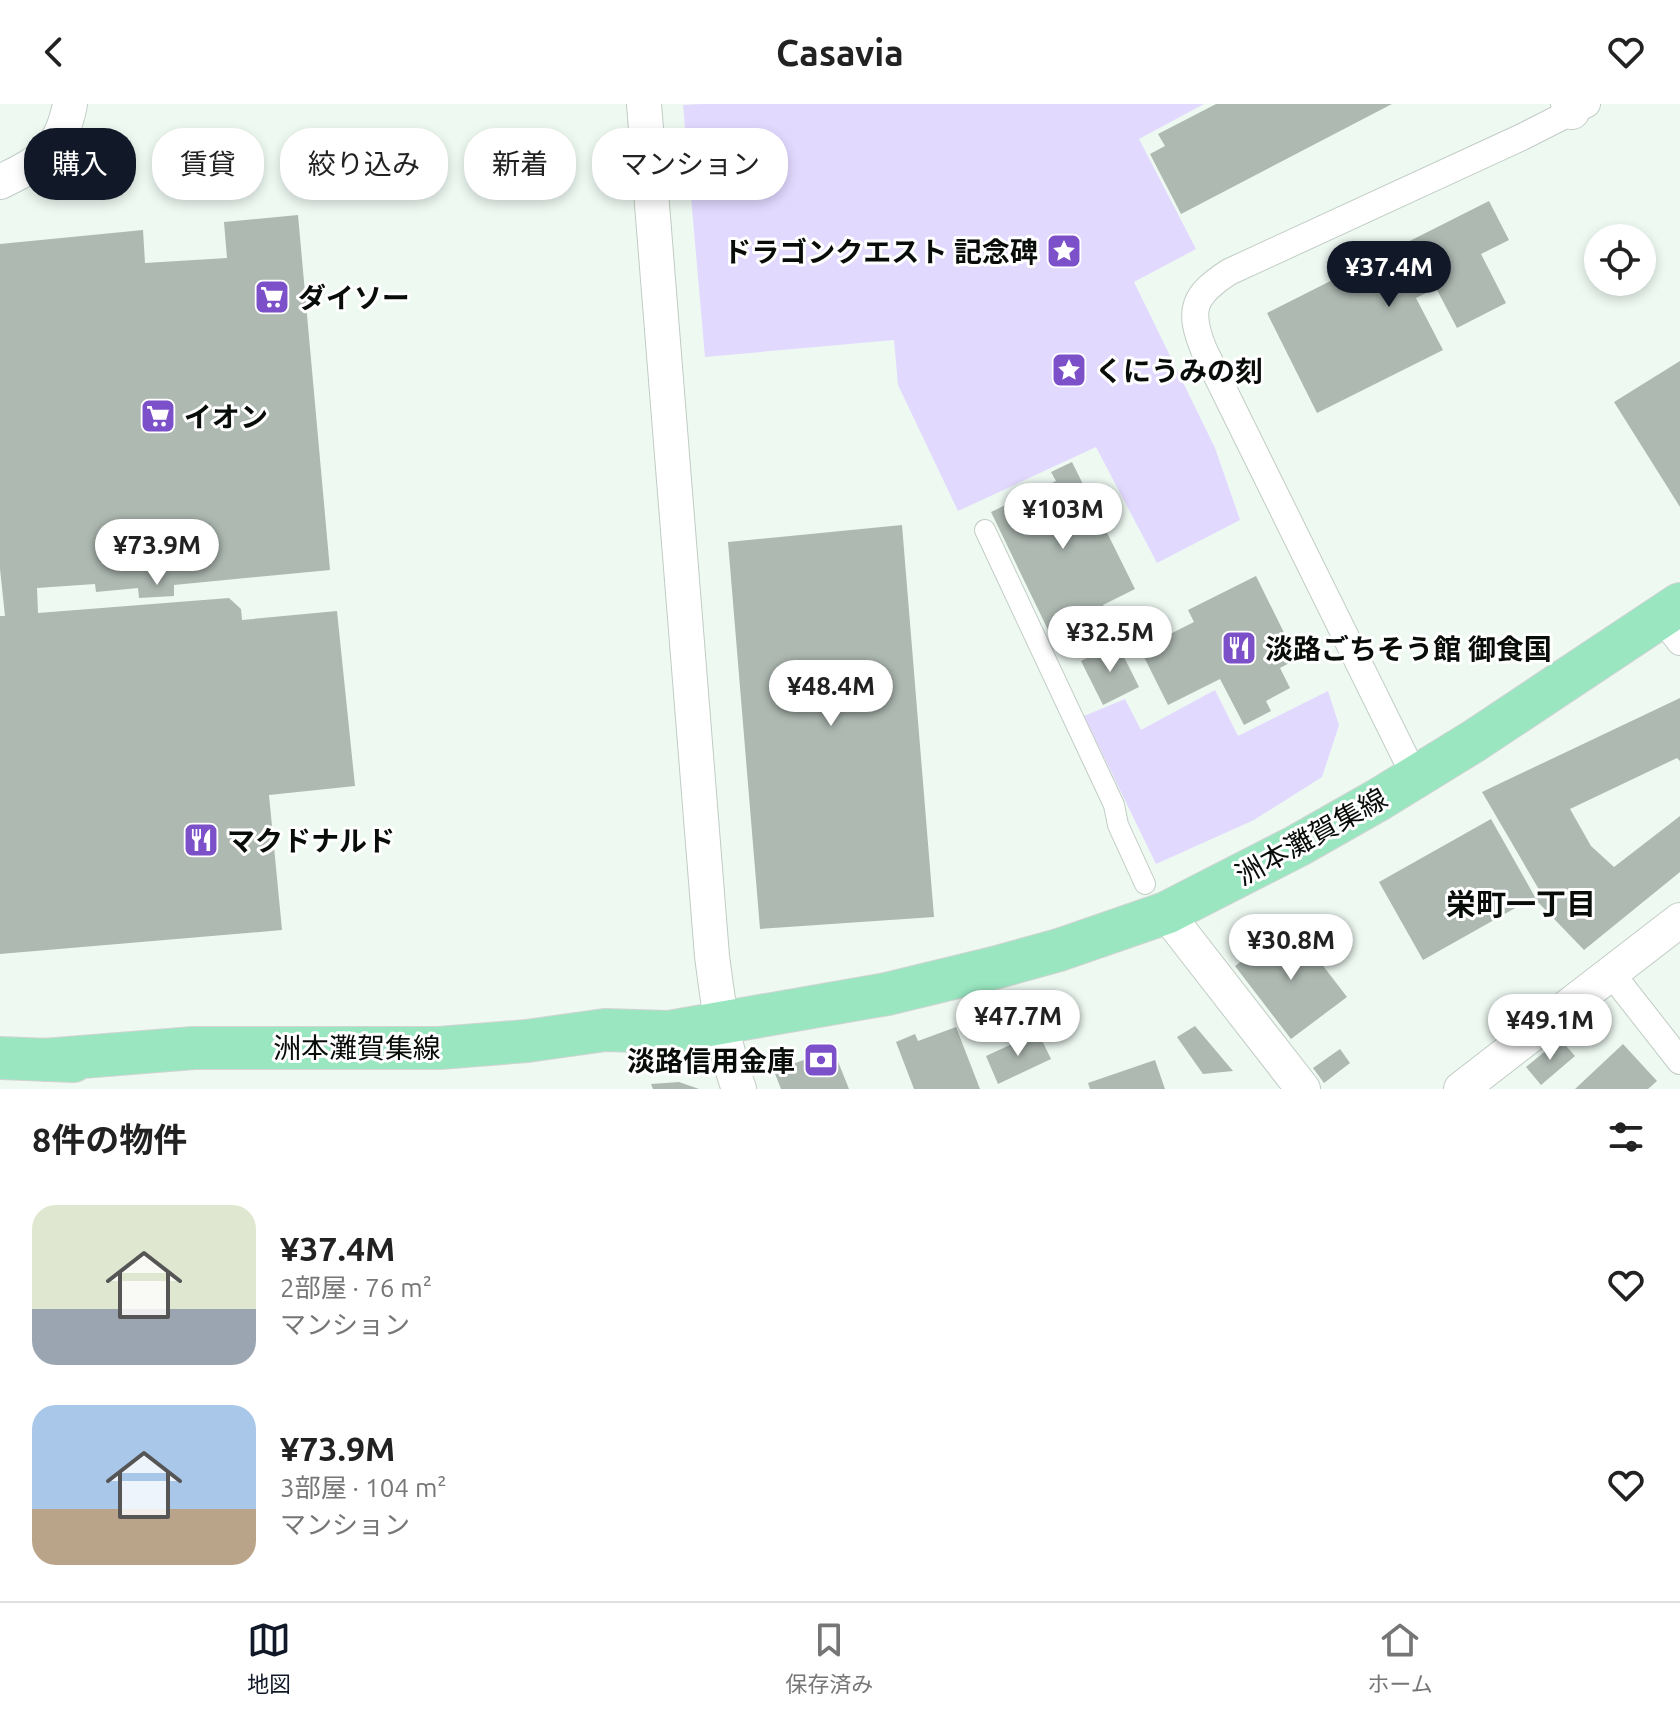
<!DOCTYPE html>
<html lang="ja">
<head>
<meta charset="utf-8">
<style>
  :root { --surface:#fff; --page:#f2f2f2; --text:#222; --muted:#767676; --line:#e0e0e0; --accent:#111827 }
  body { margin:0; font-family:Ubuntu,"Noto Sans JP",sans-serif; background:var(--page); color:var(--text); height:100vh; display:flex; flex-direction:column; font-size:30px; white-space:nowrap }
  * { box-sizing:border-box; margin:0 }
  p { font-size:26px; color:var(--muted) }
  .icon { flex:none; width:44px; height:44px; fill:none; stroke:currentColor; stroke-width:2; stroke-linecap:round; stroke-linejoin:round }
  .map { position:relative; height:985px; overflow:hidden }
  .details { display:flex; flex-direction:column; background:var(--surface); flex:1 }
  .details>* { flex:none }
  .top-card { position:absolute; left:24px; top:24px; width:800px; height:72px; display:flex; gap:16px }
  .buttons { position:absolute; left:1584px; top:120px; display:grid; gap:16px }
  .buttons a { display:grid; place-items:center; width:72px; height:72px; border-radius:50%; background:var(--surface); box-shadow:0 4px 12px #0003; font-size:40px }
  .price { position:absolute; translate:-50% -68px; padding:0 18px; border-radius:28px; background:#fff; color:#222; font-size:26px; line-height:52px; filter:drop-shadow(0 2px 4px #0008) }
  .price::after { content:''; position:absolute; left:50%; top:48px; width:24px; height:18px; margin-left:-12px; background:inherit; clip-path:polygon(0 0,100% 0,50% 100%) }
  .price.on { background:var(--accent); color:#fff }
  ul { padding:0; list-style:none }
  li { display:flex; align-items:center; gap:24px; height:200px; padding:0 32px }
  li span { display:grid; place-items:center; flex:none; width:224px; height:160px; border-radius:24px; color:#555 }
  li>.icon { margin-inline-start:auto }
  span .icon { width:96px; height:96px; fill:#fffc; stroke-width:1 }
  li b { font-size:34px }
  h2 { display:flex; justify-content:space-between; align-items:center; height:96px; padding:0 32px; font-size:34px }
  .tag { padding:0 28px; border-radius:32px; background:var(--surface); box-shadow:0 4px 12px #0003; font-size:28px; line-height:72px }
  .tag.on { background:var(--accent); color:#fff }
  header { display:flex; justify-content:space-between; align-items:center; height:104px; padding:0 32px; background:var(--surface); font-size:36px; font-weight:600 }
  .dock { display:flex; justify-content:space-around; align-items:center; height:112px; border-top:2px solid var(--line); background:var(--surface); font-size:22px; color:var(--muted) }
  .dock a { display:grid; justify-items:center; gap:4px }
  .dock .on { color:var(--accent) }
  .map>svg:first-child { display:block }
  .green { fill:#e2d9ff }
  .building { fill:#aeb9b2 }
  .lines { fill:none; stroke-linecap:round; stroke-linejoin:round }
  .pedestrian-casing { stroke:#c1ccc5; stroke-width:22 }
  .minor-casing { stroke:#c1ccc5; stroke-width:28 }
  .tertiary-casing { stroke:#c1ccc5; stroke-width:36 }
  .primary-casing { stroke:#d3d3d3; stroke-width:44 }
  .pedestrian { stroke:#fff; stroke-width:20 }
  .minor { stroke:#fff; stroke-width:26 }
  .tertiary { stroke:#fff; stroke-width:34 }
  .primary { stroke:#99e6c1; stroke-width:42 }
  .labels { text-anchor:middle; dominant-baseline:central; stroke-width:6; stroke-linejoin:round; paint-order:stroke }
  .poi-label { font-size:28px; font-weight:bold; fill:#090d0a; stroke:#fff; text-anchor:start }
  .street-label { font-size:28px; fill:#090d0a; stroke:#fff }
  .neighbourhood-label { font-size:30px; font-weight:bold; fill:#090d0a; stroke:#fff }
</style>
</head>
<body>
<header><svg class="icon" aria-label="back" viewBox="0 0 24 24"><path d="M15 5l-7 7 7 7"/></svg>Casavia<svg class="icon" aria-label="heart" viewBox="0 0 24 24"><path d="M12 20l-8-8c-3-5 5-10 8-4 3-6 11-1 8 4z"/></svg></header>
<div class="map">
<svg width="1680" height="985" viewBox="0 0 1680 985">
  <rect width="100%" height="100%" fill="#eef9f2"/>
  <path class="green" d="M 702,0 L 1204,0 L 1139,35 L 1196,145 L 1134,178 L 1215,344 L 1240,416 L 1157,459 L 1096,343 L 958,407 L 898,281 L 894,236 L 705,253 L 683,1 Z
    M 1215,586 L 1238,632 L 1328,587 L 1339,621 L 1322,673 L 1254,716 L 1156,760 L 1084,612 L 1125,595 L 1141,626 Z"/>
  <path class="building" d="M 1216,0 L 1392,0 L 1181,110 L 1150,50 L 1165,42 L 1158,30 Z
    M 1489,97 L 1509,136 L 1481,150 L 1506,199 L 1457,224 L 1436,184 L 1416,194 L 1443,246 L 1317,309 L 1267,209 Z
    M 298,111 L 330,466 L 174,481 L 174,492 L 139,494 L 138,484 L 96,488 L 95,480 L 37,484 L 38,509 L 229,494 L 241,505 L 242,516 L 337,507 L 355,682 L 269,691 L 282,826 L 0,850 L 0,512 L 5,512 L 0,465 L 0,140 L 143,126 L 145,159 L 227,154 L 224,118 Z
    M 1680,257 L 1680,403 L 1614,298 Z
    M 1072,358 L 1135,485 L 1103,501 L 1106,506 L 1051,532 L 991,408 L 1056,377 L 1051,368 Z
    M 902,421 L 934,813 L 760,825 L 728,438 Z
    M 1256,472 L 1297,555 L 1280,564 L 1290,584 L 1266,597 L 1271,607 L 1244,621 L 1220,575 L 1168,601 L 1140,545 L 1194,518 L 1188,506 Z
    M 1117,539 L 1139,583 L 1103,601 L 1081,557 Z
    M 1680,594 L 1680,657 L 1677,654 L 1570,705 L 1591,742 L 1614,763 L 1680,712 L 1680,768 L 1584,846 L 1534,794 L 1541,789 L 1482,688 Z
    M 1491,715 L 1535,793 L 1423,856 L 1379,778 Z
    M 1291,820 L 1347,893 L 1291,935 L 1235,862 Z
    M 1195,922 L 1233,967 L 1203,970 L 1177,933 Z
    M 956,923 L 980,985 L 914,985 L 896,938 L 915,930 L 918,937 Z
    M 1038,928 L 1051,955 L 998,980 L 986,952 Z
    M 1560,935 L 1575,952 L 1541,981 L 1526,963 Z
    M 1623,940 L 1657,977 L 1648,985 L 1575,985 Z
    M 833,945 L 849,985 L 781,985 L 774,967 Z
    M 1340,945 L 1350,959 L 1324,979 L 1313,964 Z
    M 1155,956 L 1165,985 L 1090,985 L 1088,979 Z
    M 679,978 L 699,985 L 653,985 L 651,980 Z"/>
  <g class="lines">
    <defs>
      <path id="pedestrian" d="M 985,426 L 1114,701 L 1118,721 L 1145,780"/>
      <path id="minor" d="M 1660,512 L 1680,538
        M 1415,673 L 1204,246 C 1187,205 1194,191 1229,168 L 1522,33 L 1587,0
        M 1611,869 L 1680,957"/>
      <path id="tertiary" d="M 644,0 L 712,852 C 718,897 723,942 739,985
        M 1568,0 L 1572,8
        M 0,78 C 41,58 61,48 70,0
        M 1166,809 L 1303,985
        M 1461,985 L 1680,816"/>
      <path id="primary" d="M 0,954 L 73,957
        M 44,956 L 194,944 L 439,944 L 527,937 L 605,926 L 669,928 L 887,890 L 994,864 L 1059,846 L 1166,809 L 1297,742 L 1378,696 L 1474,637 L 1680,500"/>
    </defs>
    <use href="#pedestrian" class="pedestrian-casing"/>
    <use href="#minor" class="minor-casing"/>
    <use href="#tertiary" class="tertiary-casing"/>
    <use href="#primary" class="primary-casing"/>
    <use href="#pedestrian" class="pedestrian"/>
    <use href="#minor" class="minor"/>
    <use href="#tertiary" class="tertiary"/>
    <use href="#primary" class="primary"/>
  </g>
  <defs>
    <symbol id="sight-square" viewBox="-11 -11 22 22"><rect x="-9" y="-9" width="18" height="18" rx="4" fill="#7c50c9" stroke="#fff"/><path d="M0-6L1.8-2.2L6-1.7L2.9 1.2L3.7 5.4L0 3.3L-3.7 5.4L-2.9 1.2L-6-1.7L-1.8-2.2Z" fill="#fff"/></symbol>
    <symbol id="supermarket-square" viewBox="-11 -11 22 22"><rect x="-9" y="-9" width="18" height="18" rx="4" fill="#7c50c9" stroke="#fff"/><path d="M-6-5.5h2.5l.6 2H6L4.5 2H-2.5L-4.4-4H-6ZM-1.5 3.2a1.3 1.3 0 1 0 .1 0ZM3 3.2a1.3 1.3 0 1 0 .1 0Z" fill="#fff"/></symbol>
    <symbol id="restaurant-square" viewBox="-11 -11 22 22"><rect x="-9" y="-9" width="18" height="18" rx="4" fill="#7c50c9" stroke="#fff"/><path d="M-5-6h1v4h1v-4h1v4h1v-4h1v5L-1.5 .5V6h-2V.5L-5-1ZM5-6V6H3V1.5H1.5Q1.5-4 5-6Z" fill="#fff"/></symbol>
    <symbol id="bank-square" viewBox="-11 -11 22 22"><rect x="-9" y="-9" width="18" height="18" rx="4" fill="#7c50c9" stroke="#fff"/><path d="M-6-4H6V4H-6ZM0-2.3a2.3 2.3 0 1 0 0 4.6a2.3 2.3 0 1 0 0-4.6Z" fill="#fff"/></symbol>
  </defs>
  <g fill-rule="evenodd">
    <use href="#sight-square" x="1044" y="127" width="40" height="40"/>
    <use href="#supermarket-square" x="252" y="173" width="40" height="40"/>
    <use href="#sight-square" x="1049" y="246" width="40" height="40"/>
    <use href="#supermarket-square" x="138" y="292" width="40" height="40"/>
    <use href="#restaurant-square" x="1219" y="524" width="40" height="40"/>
    <use href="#restaurant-square" x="181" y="716" width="40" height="40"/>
    <use href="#bank-square" x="801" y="936" width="40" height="40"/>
  </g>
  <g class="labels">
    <g class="poi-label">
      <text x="1038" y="147" text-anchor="end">ドラゴンクエスト 記念碑</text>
      <text x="298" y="193">ダイソー</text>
      <text x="1095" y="266">くにうみの刻</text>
      <text x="184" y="312">イオン</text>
      <text x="1265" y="544">淡路ごちそう館 御食国</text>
      <text x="227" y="736">マクドナルド</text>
      <text x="795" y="956" text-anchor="end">淡路信用金庫</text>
    </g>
    <g class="street-label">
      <text transform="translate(1311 732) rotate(-29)">洲本灘賀集線</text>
      <text x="357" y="943">洲本灘賀集線</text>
    </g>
    <g class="neighbourhood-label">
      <text x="1521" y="800">栄町一丁目</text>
    </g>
  </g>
</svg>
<div class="buttons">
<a><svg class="icon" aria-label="locate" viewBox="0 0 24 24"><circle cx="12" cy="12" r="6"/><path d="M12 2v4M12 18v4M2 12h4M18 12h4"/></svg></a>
</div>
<b class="price on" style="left:1389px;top:205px">¥37.4M</b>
<b class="price" style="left:1063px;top:447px">¥103M</b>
<b class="price" style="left:157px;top:483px">¥73.9M</b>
<b class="price" style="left:1110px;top:570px">¥32.5M</b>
<b class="price" style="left:831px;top:624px">¥48.4M</b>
<b class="price" style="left:1291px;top:878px">¥30.8M</b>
<b class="price" style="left:1018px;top:954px">¥47.7M</b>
<b class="price" style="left:1550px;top:958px">¥49.1M</b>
<div class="top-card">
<a class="tag on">購入</a>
<a class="tag">賃貸</a>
<a class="tag">絞り込み</a>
<a class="tag">新着</a>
<a class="tag">マンション</a>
</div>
</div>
<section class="details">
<h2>8件の物件<svg class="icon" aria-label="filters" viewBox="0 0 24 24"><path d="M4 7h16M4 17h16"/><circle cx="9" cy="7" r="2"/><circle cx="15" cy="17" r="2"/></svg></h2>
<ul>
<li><span style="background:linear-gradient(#dfe7d0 65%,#9aa5b1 0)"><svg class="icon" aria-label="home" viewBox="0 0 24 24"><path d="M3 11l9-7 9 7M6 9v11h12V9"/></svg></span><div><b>¥37.4M</b><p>2部屋 · 76 m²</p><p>マンション</p></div><svg class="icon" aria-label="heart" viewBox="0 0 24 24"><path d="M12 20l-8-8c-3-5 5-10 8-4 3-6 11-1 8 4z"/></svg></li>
<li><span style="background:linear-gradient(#a9c7e8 65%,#b9a48a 0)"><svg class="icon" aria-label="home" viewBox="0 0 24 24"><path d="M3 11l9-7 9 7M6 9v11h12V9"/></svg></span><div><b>¥73.9M</b><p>3部屋 · 104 m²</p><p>マンション</p></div><svg class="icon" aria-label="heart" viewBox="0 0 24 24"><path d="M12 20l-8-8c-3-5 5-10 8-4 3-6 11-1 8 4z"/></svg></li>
</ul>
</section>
<nav class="dock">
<a class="on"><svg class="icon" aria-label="map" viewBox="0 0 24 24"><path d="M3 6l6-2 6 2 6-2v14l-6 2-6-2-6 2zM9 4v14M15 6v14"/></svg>地図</a>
<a><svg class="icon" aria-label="saved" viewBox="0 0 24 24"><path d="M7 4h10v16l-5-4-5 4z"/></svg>保存済み</a>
<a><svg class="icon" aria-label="home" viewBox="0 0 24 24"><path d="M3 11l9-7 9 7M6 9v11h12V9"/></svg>ホーム</a>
</nav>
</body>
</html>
